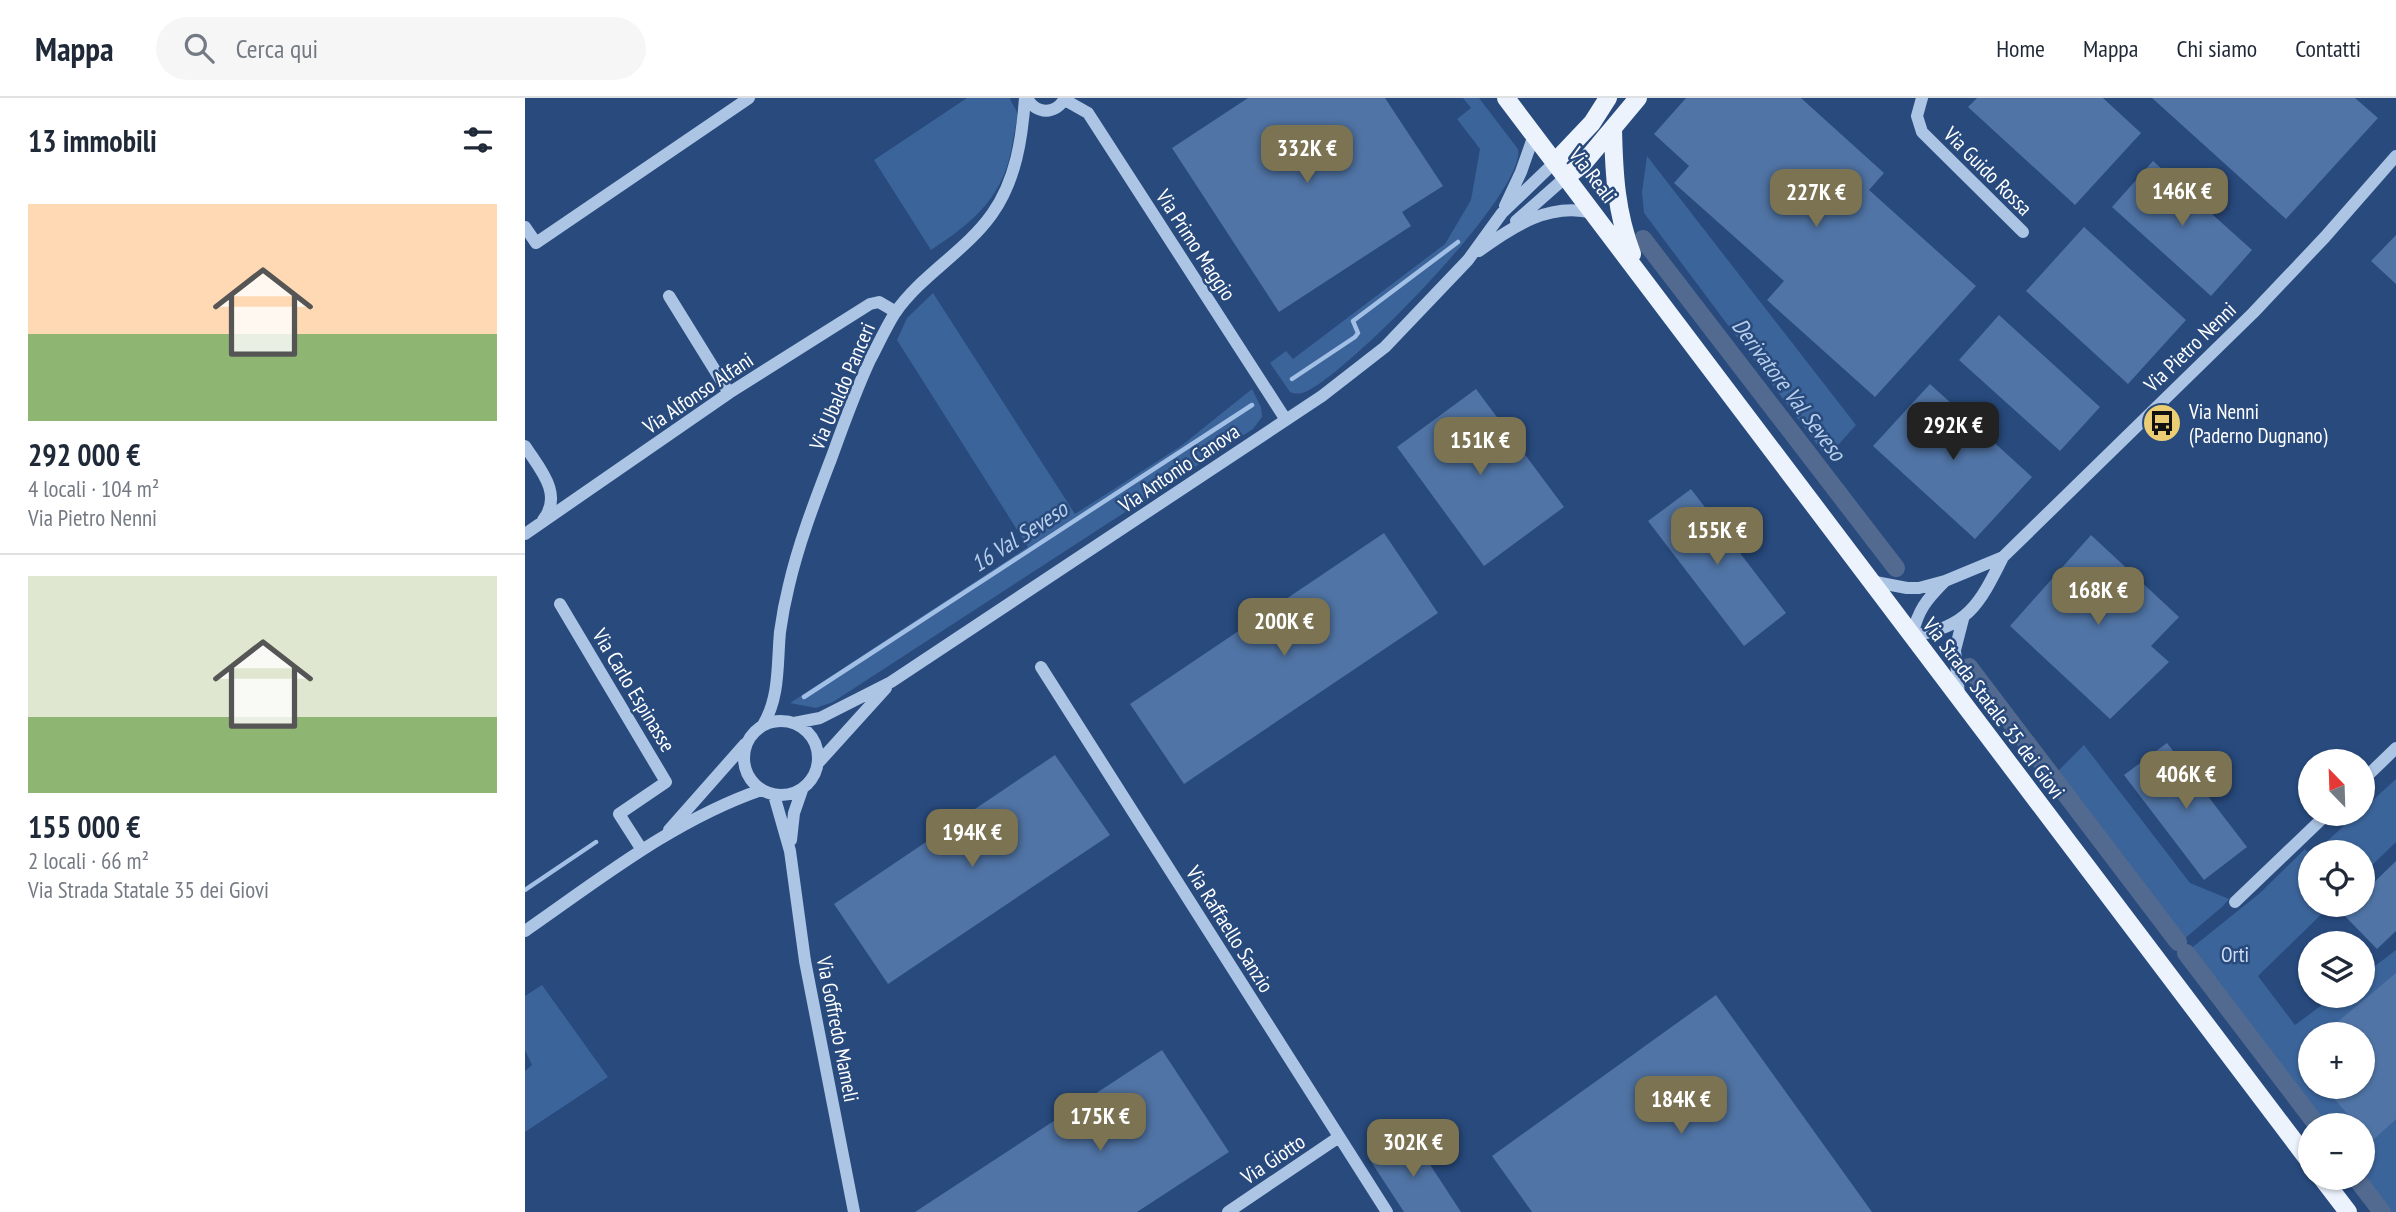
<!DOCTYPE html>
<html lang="it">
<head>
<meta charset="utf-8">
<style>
  :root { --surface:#fff; --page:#f6f6f7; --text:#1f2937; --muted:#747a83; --line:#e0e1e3; --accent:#7b7352 }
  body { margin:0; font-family:"PT Sans Narrow",sans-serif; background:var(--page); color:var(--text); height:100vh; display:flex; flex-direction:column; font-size:26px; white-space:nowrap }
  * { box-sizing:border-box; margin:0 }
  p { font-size:23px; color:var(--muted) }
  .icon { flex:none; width:38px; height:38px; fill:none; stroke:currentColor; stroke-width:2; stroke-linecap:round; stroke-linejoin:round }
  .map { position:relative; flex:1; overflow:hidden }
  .panel { display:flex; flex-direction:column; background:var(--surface); width:525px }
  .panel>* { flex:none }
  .needle { width:46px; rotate:337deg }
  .tools { position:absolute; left:1773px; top:651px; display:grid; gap:14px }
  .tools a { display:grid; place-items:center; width:77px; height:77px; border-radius:50%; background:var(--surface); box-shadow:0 2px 5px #0004; font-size:35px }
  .price { position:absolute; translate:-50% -60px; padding:0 16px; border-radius:14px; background:var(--accent); color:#fff; font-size:23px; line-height:46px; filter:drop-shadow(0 2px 4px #0008) }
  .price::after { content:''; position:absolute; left:50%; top:42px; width:21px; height:16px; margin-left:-10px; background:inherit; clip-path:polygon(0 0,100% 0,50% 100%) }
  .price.active { background:#222; color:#fff }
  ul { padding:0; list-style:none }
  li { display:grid; align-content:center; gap:14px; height:371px; padding:0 28px }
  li+li { border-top:2px solid var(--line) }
  li span { display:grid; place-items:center; height:217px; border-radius:0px; color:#555 }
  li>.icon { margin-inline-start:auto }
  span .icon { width:126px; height:126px; fill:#fffc; stroke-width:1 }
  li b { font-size:30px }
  h2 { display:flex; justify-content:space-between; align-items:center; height:84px; padding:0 28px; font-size:30px }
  header { display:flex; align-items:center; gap:42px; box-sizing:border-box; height:98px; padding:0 35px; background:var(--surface); border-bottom:2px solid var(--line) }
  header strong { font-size:33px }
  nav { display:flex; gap:38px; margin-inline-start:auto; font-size:24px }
  .search { width:490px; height:63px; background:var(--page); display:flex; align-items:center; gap:18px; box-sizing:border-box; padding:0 24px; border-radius:38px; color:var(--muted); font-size:26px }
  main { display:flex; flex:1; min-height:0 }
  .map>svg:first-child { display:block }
  .green { fill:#3b649a; fill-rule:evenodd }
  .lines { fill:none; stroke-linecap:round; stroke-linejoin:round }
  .stream { stroke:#a2bfe5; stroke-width:4.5 }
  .canal { stroke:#526a8f; stroke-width:18 }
  .building { fill:#5074a5 }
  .minor { stroke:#adc5e4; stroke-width:12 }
  .major { stroke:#edf3fd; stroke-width:18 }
  .labels { text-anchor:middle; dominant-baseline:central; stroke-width:5; stroke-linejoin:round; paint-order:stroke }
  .street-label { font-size:21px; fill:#fff; stroke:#284a7d }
  .poi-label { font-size:21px; fill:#fff; stroke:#284a7d; text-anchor:start }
  .park-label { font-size:21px; fill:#d0dff4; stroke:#284a7d }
  .water-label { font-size:23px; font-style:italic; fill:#b8cfec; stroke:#284a7d }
</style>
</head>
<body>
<header>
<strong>Mappa</strong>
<div class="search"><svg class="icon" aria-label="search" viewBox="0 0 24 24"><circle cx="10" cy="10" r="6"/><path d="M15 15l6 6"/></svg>Cerca qui</div>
<nav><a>Home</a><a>Mappa</a><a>Chi siamo</a><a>Contatti</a></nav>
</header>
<main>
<section class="panel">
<h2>13 immobili<svg class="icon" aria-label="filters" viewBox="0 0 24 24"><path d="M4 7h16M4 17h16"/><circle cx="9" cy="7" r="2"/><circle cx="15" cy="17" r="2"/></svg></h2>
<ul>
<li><span style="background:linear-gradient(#ffd9b3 60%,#8fb573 0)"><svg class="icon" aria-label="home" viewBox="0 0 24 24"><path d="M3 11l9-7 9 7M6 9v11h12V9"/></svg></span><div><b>292 000 €</b><p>4 locali · 104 m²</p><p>Via Pietro Nenni</p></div></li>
<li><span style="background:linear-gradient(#dfe7d0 65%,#8fb573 0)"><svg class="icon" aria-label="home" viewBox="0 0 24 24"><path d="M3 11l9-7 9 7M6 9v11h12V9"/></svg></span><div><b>155 000 €</b><p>2 locali · 66 m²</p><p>Via Strada Statale 35 dei Giovi</p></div></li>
</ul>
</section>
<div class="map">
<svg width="1871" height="1114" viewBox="0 0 1871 1114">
  <rect width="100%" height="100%" fill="#284a7d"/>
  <path class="green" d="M 442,0 L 485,0 C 486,5 491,10 492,15 C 493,22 489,34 488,42 C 480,98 450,123 406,152 L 349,62 Z
    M 938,0 L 954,0 L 993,51 C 1002,94 822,277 780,294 C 774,296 770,296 765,294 L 745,265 L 761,253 L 768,261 L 920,146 L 946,102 L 955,51 L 932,21 L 946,10 Z
    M 1122,58 L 1331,327 L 1305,356 L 1297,353 L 1119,115 L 1117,94 Z
    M 408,195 L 550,416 L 656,348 L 727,291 L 736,309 L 737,319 L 728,331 L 308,604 L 291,610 L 265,605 L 503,449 L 372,242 L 382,220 Z
    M 1559,647 L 1665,785 L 1704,801 L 1698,808 L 1658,842 L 1531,675 Z
    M 1871,681 L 1871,744 L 1838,776 L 1838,754 L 1790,754 L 1832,716 L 1838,716 L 1838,711 Z
    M 1780,751 L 1785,757 L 1785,807 L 1806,807 L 1733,878 L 1770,927 L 1809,898 L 1838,898 L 1838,877 L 1871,852 L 1871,1114 L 1861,1114 L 1836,1080 L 1838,1080 L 1838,1027 L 1796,1027 L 1664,852 L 1735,795 ZM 1785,936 L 1838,936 L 1838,989 L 1785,989 Z
    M 17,887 L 83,979 L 0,1034 L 0,973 L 7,967 L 0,952 L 0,898 Z"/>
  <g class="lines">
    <path class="stream" d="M 767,281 L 830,239 L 833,235 L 828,223 L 933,144
      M 279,599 L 727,307
      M 0,792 L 71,744"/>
    <path class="canal" d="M 1118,141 L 1371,470
      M 1444,569 L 1653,844
      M 1661,855 L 1792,1027
      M 1831,1080 L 1857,1114"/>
  </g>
  <path class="building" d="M 723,0 L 860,0 L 918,88 L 877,114 L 886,128 L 754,214 L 647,50 Z
    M 1161,0 L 1276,0 L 1359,75 L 1344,92 L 1451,188 L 1350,299 L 1242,202 L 1259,183 L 1149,85 L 1164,68 L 1129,36 Z
    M 1452,0 L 1578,0 L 1616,35 L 1550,107 L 1443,9 Z
    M 1627,0 L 1830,0 L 1853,20 L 1761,121 Z
    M 1628,63 L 1727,152 L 1686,198 L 1587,109 Z
    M 1559,129 L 1661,222 L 1603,286 L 1501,193 Z
    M 1871,137 L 1871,186 L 1846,163 Z
    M 1474,217 L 1575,309 L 1535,353 L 1434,262 Z
    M 1405,286 L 1507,379 L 1450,441 L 1348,348 Z
    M 951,291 L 1039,409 L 959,468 L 872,349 Z
    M 1166,391 L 1261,515 L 1219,548 L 1123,423 Z
    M 859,435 L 913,515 L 659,686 L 605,606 Z
    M 1566,437 L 1654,519 L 1626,548 L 1644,564 L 1585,621 L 1485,528 Z
    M 1642,645 L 1722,749 L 1679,782 L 1599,677 Z
    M 530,657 L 585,737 L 363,886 L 309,806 Z
    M 1871,763 L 1871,833 L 1852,851 L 1817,815 L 1826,807 L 1838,807 L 1838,795 Z
    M 1871,875 L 1871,1021 L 1846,1044 L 1838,1034 L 1838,1027 L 1832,1027 L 1799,989 L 1838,989 L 1838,936 L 1798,936 Z
    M 1191,897 L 1347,1114 L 1007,1114 L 967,1058 Z
    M 637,952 L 704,1054 L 612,1114 L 390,1114 Z
    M 885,1036 L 936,1114 L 879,1114 L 845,1062 Z"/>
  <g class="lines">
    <path class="minor" d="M 502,0 C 511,17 531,17 540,0
      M 1397,0 L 1392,18 L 1397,34 L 1498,134
      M 540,2 L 563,15 L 761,322
      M 980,108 L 996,74 L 1009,37
      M 991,123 L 1042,78
      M 0,129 L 11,145 L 224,0
      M 954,153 C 988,128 1025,104 1068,115
      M 144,198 L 204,295
      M 0,348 C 14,370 39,396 18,422
      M 0,436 L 204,295 L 345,206 L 354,204 L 371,214
      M 1345,483 L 1382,490 L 1394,490 L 1420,483 L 1478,459
      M 1420,483 C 1401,502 1393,512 1387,538 C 1443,529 1454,507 1478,459 L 1728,215 L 1800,139 L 1871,58
      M 35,506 L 141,684 L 94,716 L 117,752
      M 516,569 L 862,1114
      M 1434,597 L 1430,552 L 1438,521
      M219 660a37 37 0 1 1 74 0a37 37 0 1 1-74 0Z
      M 269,625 L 295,620 L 366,584 L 797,298 L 860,249 L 943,162 L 977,115 L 1030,64
      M 238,627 C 255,599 252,566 255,534 C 257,519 260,503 264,487 C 274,444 290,403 306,361 C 318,328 330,294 345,262 C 353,247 361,229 370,215 C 396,177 440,154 467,116 C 491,82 497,41 500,0
      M 294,664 L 361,590
      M 1838,682 L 1871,650
      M 249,697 L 265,753 L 280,863 L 329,1114
      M 144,732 L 220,646
      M 266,742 L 269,715 L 277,692
      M 1710,804 L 1802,716
      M 0,833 C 75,781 149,722 236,692
      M 703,1114 L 814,1039"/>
    <path class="major" d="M 981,0 L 1785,1064
      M 1088,31 C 1089,76 1091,114 1107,156
      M 1030,64 L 1067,25 L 1083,0
      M 1042,78 L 1057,67 L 1113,0
      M 1797,1080 L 1823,1114"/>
  </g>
  <defs>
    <symbol id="bus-disc" viewBox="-11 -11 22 22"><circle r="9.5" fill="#eccd74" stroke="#284a7d"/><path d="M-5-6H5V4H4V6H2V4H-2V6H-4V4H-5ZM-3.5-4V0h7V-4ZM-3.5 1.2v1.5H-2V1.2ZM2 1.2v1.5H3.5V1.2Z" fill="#111"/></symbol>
  </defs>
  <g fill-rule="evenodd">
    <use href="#bus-disc" x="1615" y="303" width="44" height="44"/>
  </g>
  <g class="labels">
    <g class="street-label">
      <text transform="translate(1463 73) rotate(45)">Via Guido Rossa</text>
      <text transform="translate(1068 77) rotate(53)">Via Reali</text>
      <text transform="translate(671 147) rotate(57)">Via Primo Maggio</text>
      <text transform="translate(1665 249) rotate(-44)">Via Pietro Nenni</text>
      <text transform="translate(317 288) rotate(-67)">Via Ubaldo Panceri</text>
      <text transform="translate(173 295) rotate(-34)">Via Alfonso Alfani</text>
      <text transform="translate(654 370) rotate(-34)">Via Antonio Canova</text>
      <text transform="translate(109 592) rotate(59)">Via Carlo Espinasse</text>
      <text transform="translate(1469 610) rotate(53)">Via Strada Statale 35 dei Giovi</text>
      <text transform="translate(705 831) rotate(58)">Via Raffaello Sanzio</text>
      <text transform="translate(313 931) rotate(79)">Via Goffredo Mameli</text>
      <text transform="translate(748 1061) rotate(-34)">Via Giotto</text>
    </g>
    <g class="poi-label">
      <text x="1664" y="313">Via Nenni<tspan x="1664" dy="24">(Paderno Dugnano)</tspan></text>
    </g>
    <g class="park-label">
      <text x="1710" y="856">Orti</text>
    </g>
    <g class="water-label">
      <text transform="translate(1264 291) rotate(53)">Derivatore Val Seveso</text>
      <text transform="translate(494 438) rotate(-33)">16 Val Seveso</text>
    </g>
  </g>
</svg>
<div class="tools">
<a><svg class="needle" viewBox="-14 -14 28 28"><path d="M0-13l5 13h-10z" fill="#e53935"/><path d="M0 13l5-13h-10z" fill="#747a83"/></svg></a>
<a><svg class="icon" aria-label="locate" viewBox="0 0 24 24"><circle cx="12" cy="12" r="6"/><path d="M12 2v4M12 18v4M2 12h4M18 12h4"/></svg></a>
<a><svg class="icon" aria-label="layers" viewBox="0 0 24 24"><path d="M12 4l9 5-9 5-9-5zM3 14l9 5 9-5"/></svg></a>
<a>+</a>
<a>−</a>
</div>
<b class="price" style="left:782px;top:87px">332K €</b>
<b class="price" style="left:1657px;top:130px">146K €</b>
<b class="price" style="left:1291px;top:131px">227K €</b>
<b class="price active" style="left:1428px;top:364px">292K €</b>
<b class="price" style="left:955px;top:379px">151K €</b>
<b class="price" style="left:1192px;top:469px">155K €</b>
<b class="price" style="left:1573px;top:529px">168K €</b>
<b class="price" style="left:759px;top:560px">200K €</b>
<b class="price" style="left:1661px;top:713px">406K €</b>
<b class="price" style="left:447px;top:771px">194K €</b>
<b class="price" style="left:1156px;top:1038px">184K €</b>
<b class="price" style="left:575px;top:1055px">175K €</b>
<b class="price" style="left:888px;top:1081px">302K €</b>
</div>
</main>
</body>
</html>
